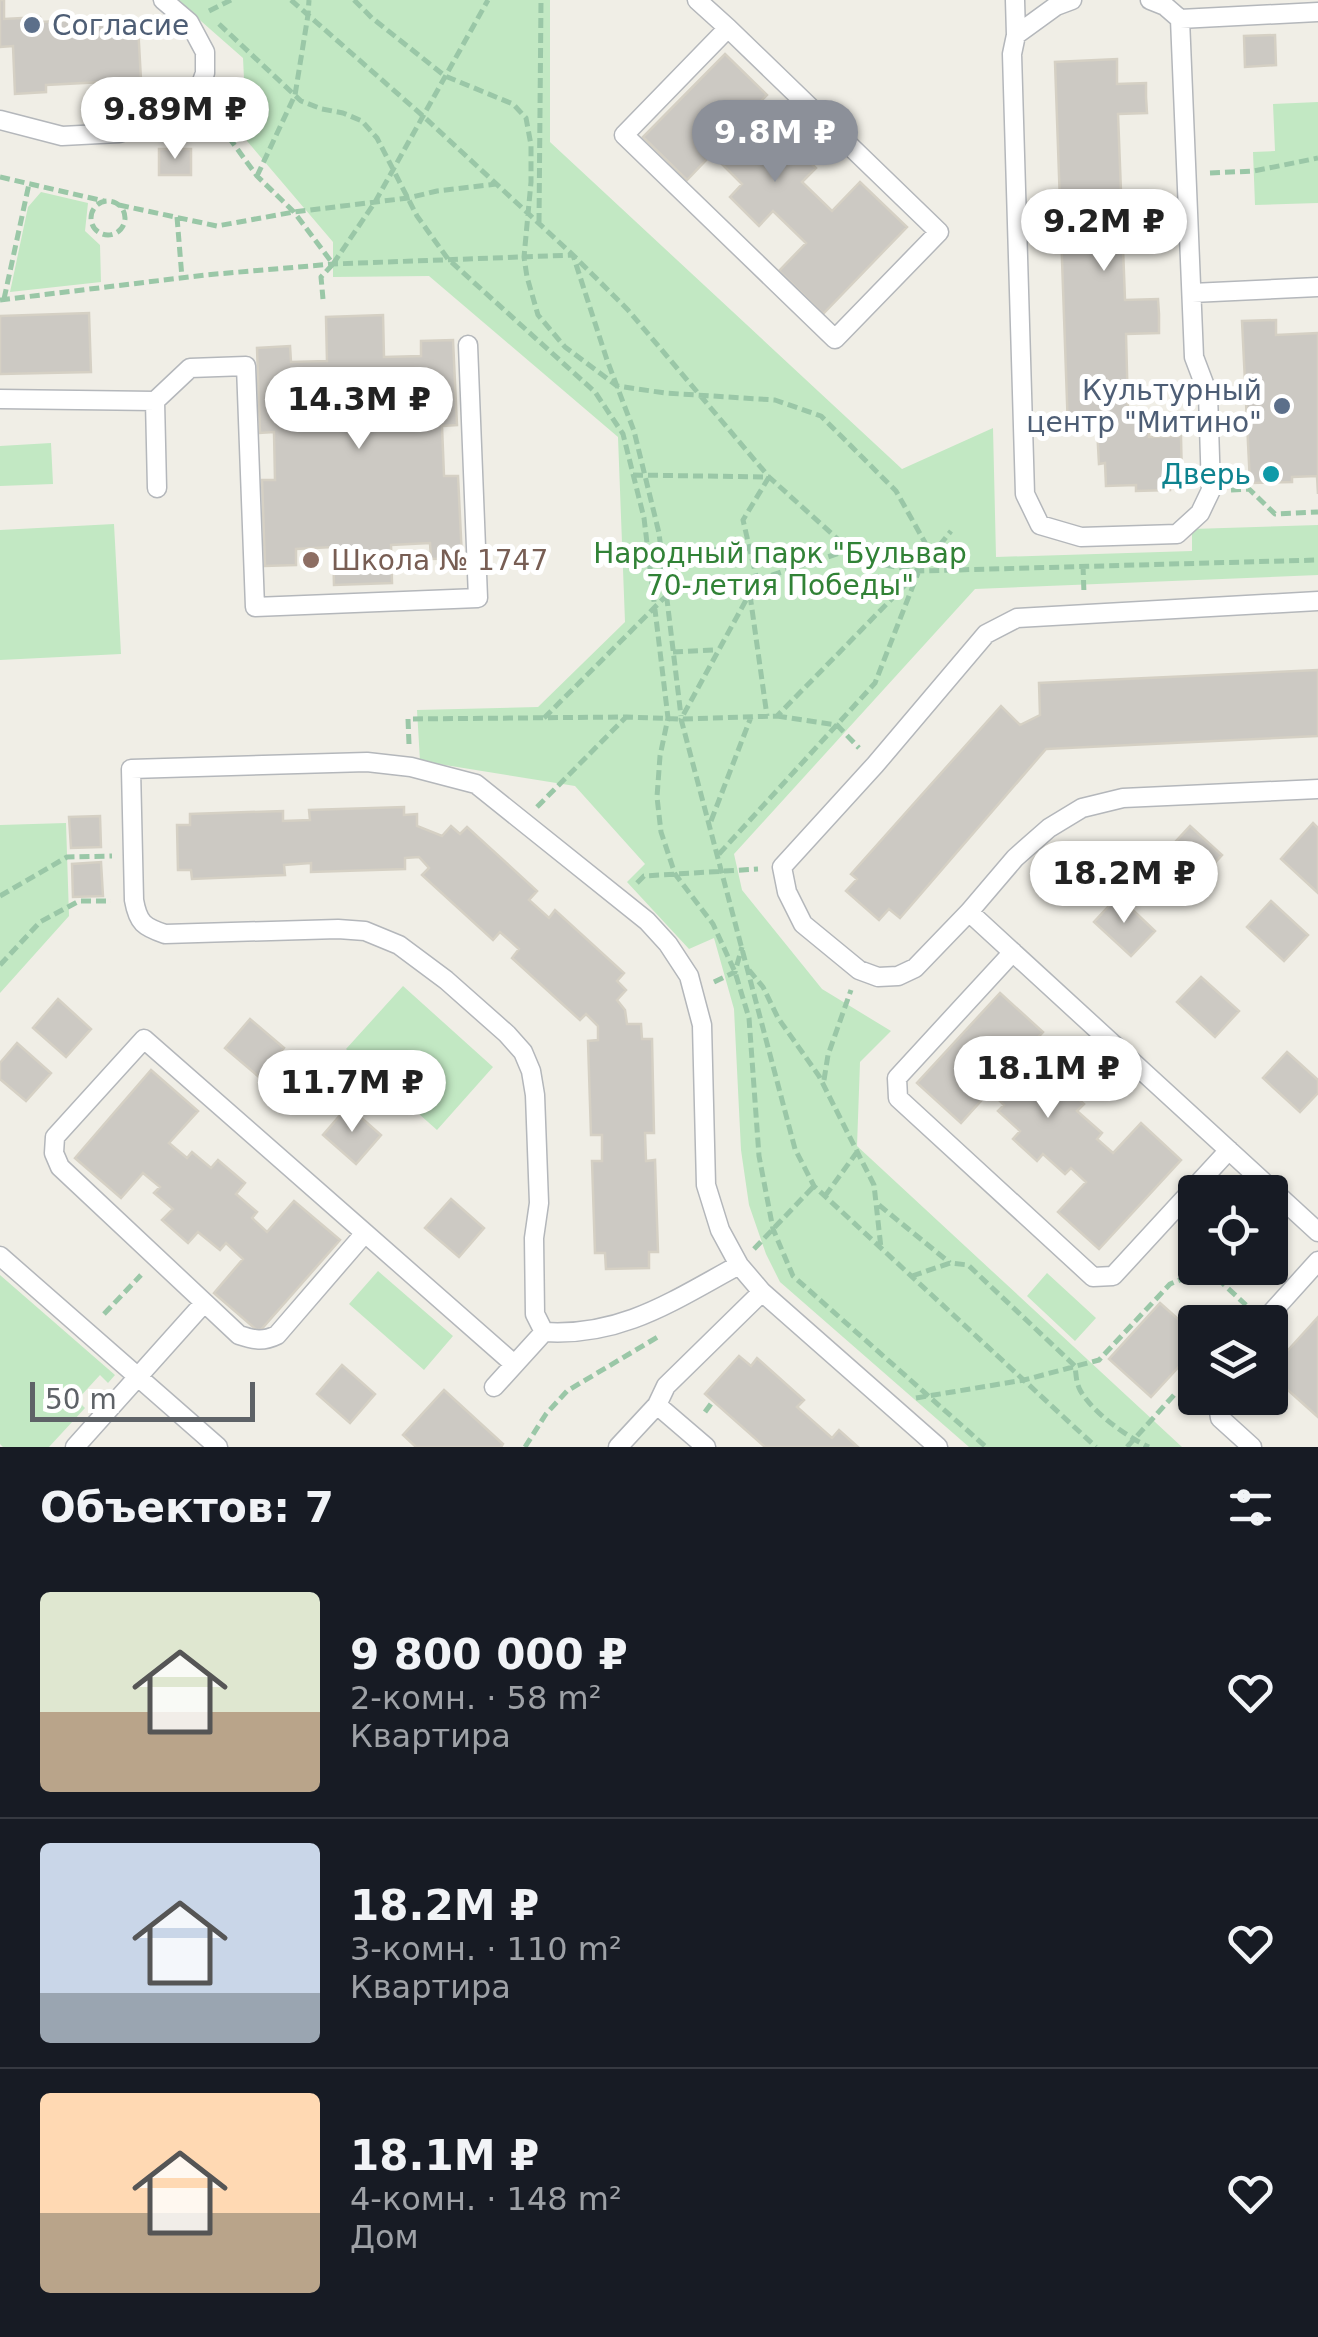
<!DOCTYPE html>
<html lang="ru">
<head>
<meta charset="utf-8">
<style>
  :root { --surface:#171b24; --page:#20242c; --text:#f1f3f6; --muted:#9ea1a6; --line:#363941; --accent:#8c9099 }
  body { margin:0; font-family:"DejaVu Sans",sans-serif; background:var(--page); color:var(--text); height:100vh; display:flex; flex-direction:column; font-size:38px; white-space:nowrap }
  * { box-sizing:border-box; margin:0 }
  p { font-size:32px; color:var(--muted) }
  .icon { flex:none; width:55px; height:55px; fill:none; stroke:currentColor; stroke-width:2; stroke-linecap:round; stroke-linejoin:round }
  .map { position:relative; height:1447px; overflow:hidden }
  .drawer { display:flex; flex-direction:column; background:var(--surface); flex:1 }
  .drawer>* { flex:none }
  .tools { position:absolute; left:1178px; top:1175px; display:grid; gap:20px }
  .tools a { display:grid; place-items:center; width:110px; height:110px; border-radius:10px; background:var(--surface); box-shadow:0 2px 8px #0004; font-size:50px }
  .scale { position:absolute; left:30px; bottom:25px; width:225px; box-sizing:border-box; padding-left:10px; border:5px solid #5e6267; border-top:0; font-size:28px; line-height:35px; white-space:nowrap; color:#5e6267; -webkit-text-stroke:8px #fff; paint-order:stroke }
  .price { position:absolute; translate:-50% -85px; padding:0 22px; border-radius:35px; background:#fff; color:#222; font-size:32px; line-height:65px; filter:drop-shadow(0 2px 5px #0008) }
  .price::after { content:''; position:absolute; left:50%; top:60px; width:30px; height:22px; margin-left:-15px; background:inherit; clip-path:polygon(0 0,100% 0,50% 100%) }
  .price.active { background:var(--accent); color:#fff }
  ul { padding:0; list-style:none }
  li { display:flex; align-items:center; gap:30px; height:250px; padding:0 40px }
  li+li { border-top:2px solid var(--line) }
  li span { display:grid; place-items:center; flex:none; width:280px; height:200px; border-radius:10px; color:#555 }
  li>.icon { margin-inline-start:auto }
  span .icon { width:120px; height:120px; fill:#fffc; stroke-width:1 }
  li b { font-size:42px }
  h2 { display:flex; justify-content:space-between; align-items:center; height:120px; padding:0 40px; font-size:42px }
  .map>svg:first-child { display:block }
  .green { fill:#c2e8c3 }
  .building { fill:#ccc9c3; stroke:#d5d0c4; stroke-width:2.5 }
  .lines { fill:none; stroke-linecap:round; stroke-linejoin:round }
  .service-casing { stroke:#b4b7bb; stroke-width:21 }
  .path { stroke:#9ac7a7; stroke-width:5; stroke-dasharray:10 5; stroke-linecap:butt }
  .service { stroke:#fff; stroke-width:18 }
  .service-dot { fill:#5c6f8a; stroke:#fff; stroke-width:4 }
  .culture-dot { fill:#0f9aa8; stroke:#fff; stroke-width:4 }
  .education-dot { fill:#8d6e63; stroke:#fff; stroke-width:4 }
  .labels { text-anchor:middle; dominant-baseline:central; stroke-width:10; stroke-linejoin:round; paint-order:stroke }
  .service-label { font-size:28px; fill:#4e5e75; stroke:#fff; text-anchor:start }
  .culture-label { font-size:28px; fill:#0d838f; stroke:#fff; text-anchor:end }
  .park-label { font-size:28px; fill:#318236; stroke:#fff }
  .education-label { font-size:28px; fill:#785e54; stroke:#fff; text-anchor:start }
</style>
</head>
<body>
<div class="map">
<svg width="1318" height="1447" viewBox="0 0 1318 1447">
  <rect width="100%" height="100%" fill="#f0eee6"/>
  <path class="green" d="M 177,0 L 550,0 L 550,142 L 902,469 L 993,428 L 996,557 L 1192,551 L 1192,529 L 1318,525 L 1318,575 L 975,589 L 734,854 L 742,890 L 822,989 L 891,1031 L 860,1062 L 857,1146 L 1182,1447 L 969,1447 L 780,1282 L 766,1254 L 749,1205 L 741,1150 L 734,1009 L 714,938 L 689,949 L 627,882 L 645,864 L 575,786 L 420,761 L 417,710 L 538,707 L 625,622 L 618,437 L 429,276 L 333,277 L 333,242 L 247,141 L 243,58 Z
    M 1318,102 L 1318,203 L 1255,205 L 1253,152 L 1275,151 L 1273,104 Z
    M 41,192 L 88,203 L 85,231 L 100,245 L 101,282 L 10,292 L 28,207 Z
    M 51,443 L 53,484 L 0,486 L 0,446 Z
    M 114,524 L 121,654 L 0,660 L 0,530 Z
    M 66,823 L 69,916 L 0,993 L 0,825 Z
    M 403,986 L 493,1067 L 437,1130 L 346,1049 Z
    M 378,1271 L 453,1336 L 424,1370 L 349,1304 Z
    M 1047,1273 L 1096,1318 L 1075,1341 L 1027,1296 Z
    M 0,1275 L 115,1375 L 108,1383 L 100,1375 L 77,1400 L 85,1408 L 49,1447 L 3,1447 L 0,1444 Z"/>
  <path class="building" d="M 0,0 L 4,0 L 4,19 L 40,17 L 41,22 L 105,18 L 105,28 L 138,26 L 141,80 L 46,85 L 46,92 L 15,94 L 13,46 L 0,47 Z
    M 1275,35 L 1276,65 L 1245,67 L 1244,36 Z
    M 725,54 L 767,95 L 739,123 L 774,156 L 788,141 L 816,168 L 802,182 L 832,211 L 860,182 L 907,227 L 823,314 L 779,271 L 806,243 L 773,211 L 759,226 L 730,197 L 742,184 L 712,154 L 687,180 L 643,137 Z
    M 1117,59 L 1117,84 L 1146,83 L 1146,97 L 1147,113 L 1118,114 L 1121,192 L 1152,191 L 1153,206 L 1153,221 L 1122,222 L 1125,300 L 1158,299 L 1159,314 L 1159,333 L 1126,334 L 1128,411 L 1136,410 L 1137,429 L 1149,428 L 1149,437 L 1181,436 L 1182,484 L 1170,485 L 1170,490 L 1136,491 L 1136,485 L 1106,486 L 1105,463 L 1099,464 L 1097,428 L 1068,429 L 1055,62 Z
    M 159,149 L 191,149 L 191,175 L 159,175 Z
    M 89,313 L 91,372 L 0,374 L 0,316 Z
    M 383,315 L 384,357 L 421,356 L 421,341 L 453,340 L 457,425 L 442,426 L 444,476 L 458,476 L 462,558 L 431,559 L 430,543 L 391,545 L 392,583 L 334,585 L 333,547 L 296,549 L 296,565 L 265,566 L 262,480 L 275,480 L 274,432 L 260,433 L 257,348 L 290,346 L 291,362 L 327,361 L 326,317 Z
    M 1276,320 L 1276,335 L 1318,333 L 1318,494 L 1317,476 L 1292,477 L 1292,482 L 1250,483 L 1242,321 Z
    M 1318,670 L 1318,736 L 1046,749 L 900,918 L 889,909 L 879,920 L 846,891 L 857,879 L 851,874 L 1001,706 L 1020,725 L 1040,715 L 1039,683 Z
    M 404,807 L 404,815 L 417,814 L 417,826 L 442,836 L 451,826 L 460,834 L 467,827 L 537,891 L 529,900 L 549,918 L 555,910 L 624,973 L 617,981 L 626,990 L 617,1000 L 625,1010 L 627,1024 L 641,1024 L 642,1039 L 652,1039 L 654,1133 L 645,1133 L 646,1161 L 655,1160 L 658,1252 L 649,1252 L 649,1268 L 606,1269 L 605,1253 L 595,1253 L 592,1161 L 602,1161 L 602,1135 L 591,1135 L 588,1041 L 598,1040 L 598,1026 L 586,1014 L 580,1020 L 512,958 L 519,949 L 500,932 L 493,940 L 422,875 L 429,868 L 419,857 L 405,858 L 405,869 L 311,872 L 311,863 L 284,865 L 285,875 L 192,879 L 191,870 L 178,870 L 177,825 L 190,825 L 190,814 L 283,811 L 283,821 L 310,820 L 309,810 Z
    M 100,816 L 101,847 L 71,848 L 69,817 Z
    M 1313,823 L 1318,828 L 1318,893 L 1281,859 Z
    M 1190,826 L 1222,855 L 1198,881 L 1166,852 Z
    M 101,862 L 103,896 L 73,897 L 72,864 Z
    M 1118,896 L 1155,931 L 1131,956 L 1094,922 Z
    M 1271,901 L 1308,935 L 1284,961 L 1247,927 Z
    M 1201,977 L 1239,1011 L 1215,1037 L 1177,1002 Z
    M 1000,993 L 1043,1032 L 1014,1063 L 1032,1080 L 1038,1074 L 1059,1093 L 1065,1087 L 1084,1104 L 1077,1111 L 1102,1133 L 1097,1139 L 1113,1153 L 1141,1123 L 1181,1160 L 1099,1249 L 1058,1212 L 1086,1182 L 1071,1168 L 1065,1174 L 1043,1154 L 1037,1161 L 1013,1139 L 1020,1131 L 998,1111 L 1004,1105 L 990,1091 L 961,1123 L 917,1083 Z
    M 58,999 L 91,1029 L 66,1057 L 33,1028 Z
    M 250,1019 L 284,1048 L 259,1077 L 225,1048 Z
    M 17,1043 L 51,1073 L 26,1101 L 0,1079 L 0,1063 Z
    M 1287,1052 L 1318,1080 L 1318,1093 L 1300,1112 L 1263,1078 Z
    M 151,1070 L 198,1111 L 169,1143 L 187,1158 L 192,1152 L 211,1168 L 218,1160 L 245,1183 L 236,1194 L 257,1212 L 252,1218 L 267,1232 L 294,1201 L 340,1240 L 259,1332 L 214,1293 L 243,1259 L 226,1243 L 220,1250 L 198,1232 L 188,1243 L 162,1220 L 173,1209 L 154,1193 L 160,1187 L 143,1173 L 121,1198 L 75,1158 Z
    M 348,1106 L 381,1135 L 356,1164 L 323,1135 Z
    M 451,1199 L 484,1228 L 459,1257 L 425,1228 Z
    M 1160,1303 L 1195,1334 L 1195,1349 L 1151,1397 L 1109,1359 Z
    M 1318,1317 L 1318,1417 L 1270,1374 L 1270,1370 Z
    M 739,1356 L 751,1366 L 757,1358 L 804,1400 L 797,1407 L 832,1438 L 839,1430 L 858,1447 L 765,1447 L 705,1394 Z
    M 342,1365 L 375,1394 L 350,1423 L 317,1394 Z
    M 444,1390 L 503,1444 L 501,1447 L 416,1447 L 403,1435 Z"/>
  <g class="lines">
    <defs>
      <path id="service" d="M 697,0 L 728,28 L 939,232 L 835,339 L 624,135 L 728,28
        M 1015,0 L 1016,35
        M 1072,0 L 1056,6 L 1016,35 L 1012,54 L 1025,494 L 1040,525 L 1081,537 L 1177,534 L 1200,513 L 1211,490 L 1208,394 L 1194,357 L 1180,19
        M 1150,0 L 1165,6 L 1180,19 L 1318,12
        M 0,120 L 62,136 L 119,133 L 175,115 L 197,95 L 205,73 L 205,52 L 189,22 L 163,0
        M 1192,293 L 1318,287
        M 0,399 L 155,401 L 157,488
        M 155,401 L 190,368 L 246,366 L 255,607 L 478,598 L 468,345
        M 1318,601 L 1017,618 L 986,634 L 875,765 L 782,867 L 787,892 L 803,924 L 859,970 L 878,977 L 898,976 L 915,968 L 969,912 L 1015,858 L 1049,828 L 1082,808 L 1123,798 L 1318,789
        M 969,912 L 1318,1232
        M 1013,952 L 897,1078 L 898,1098 L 1093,1277 L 1113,1276 L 1229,1150
        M 144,1039 L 365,1233 L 277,1335 C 263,1342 254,1340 239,1335 L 60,1167 L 54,1153 L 55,1137 Z
        M 365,1233 L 514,1364
        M 0,1256 L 218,1447
        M 739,1265 C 674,1300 622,1337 544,1332 L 535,1314 L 534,1238 L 539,1203 L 535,1095 L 531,1071 L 523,1052 L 507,1034 L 446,980 L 399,945 L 365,931 L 338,929 L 165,934 C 144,927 138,923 134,900 L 131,769 L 367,762 L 411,767 L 476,784 L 647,921 L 668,944 L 689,976 L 702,1025 L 706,1185 L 720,1230 L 739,1265 L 762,1292 L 938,1447
        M 1263,1322 L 1318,1261
        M 494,1387 L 544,1332
        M 1217,1398 L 1220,1418 L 1252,1447
        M 657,1405 L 706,1447
        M 75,1447 L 204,1303
        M 618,1447 L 657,1405 L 666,1386 L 762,1292"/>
    </defs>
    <use href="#service" class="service-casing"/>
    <path class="path" d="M 291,0 L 423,116 L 573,255 L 628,310 L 769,477 L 862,561 L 919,571 L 1318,560
      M 354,0 L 372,18 L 445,76 L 513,104 L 526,118 L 531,145 L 531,182 L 524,257 L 527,277 L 538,315 L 565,347 L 617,386 L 665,393 L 775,400 L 821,416 L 896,491 L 932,555
      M 209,11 L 231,0
      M 219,24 L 301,101 L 322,109 L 343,113 L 362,121 L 377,138 L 417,216 L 448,259 L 595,392 L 623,434 L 644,518 L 668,718 L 660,756 L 657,797 L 661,832 L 675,874 L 713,924 L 735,972 L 749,1018 L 759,1156 L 773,1229 L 793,1276 L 986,1447
      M 211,113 L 257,176 L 294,212 L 333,264 L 321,277 L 323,299
      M 1210,173 L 1254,171 L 1318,158
      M 257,176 L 295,95 L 308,15 L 309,0
      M 0,177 L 104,201
      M91 218a17 17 0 1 1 34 0a17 17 0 1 1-34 0Z
      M 119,205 L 217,226 L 294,212 L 408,198 L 437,191 L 496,184
      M 177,217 L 182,278
      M 539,223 L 541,0
      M 333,264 L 375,202 L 488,0
      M 4,299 L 29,184
      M 0,300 L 205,275 L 333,264 L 573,255 L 607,360 L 634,431 L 659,533 L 681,716
      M 633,475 L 769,477
      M 769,477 L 743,520 L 757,580 L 681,719 L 795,1149 L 814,1186 L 1096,1447
      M 1231,490 L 1249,489 L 1275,514 L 1318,512
      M 648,553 L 749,548
      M 1083,565 L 1084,594
      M 757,580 L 849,550
      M 750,595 L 767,716
      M 673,652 L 715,650
      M 777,716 L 837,725 L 859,748
      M 544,718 L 666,596
      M 409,744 L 408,719 L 626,717 L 681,719 L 777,716 L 919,571 L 951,531
      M 537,807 L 626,717
      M 711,821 L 751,717
      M 719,854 L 875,683 L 918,573
      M 637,883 L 644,876 L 758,869
      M 0,896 L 67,857 L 112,856
      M 0,965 L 40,922 L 79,901 L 111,901
      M 749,970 L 763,987 L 778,1018 L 819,1076 L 874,1185 L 881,1248
      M 714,982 L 735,972 L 742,947
      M 824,1080 L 828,1055 L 851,990
      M 825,1196 L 857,1152
      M 879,1205 L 950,1263
      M 754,1249 L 814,1186
      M 912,1276 L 950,1263 L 968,1265 L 1075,1366 C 1076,1374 1076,1382 1080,1390 C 1092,1412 1127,1437 1149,1447
      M 104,1314 L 141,1275
      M 916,1398 L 1024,1380 L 1099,1360 L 1170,1284 L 1207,1269 L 1246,1305
      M 705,1412 L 713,1401
      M 525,1447 L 546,1414 L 567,1391 L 661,1335
      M 1127,1447 L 1174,1395 L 1195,1391"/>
    <use href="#service" class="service"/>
  </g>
  <g class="service-dot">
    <circle cx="32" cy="25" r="10"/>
    <circle cx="1282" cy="406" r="10"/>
  </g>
  <circle class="culture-dot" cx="1271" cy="474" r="10"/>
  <circle class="education-dot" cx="311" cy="560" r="10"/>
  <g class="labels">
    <g class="service-label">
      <text x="52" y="25">Согласие</text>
      <text x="1262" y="390" text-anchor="end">Культурный<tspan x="1262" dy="32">центр "Митино"</tspan></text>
    </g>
    <g class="culture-label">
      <text x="1251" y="474">Дверь</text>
    </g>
    <g class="park-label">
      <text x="780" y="553">Народный парк "Бульвар<tspan x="780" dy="32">70-летия Победы"</tspan></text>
    </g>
    <g class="education-label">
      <text x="331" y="560">Школа № 1747</text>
    </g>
  </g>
</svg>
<div class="tools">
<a><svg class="icon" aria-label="locate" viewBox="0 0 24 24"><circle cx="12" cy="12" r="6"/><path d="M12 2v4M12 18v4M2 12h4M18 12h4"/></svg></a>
<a><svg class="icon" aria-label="layers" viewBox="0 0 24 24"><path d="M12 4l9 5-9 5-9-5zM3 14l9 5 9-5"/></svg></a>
</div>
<div class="scale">50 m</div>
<b class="price" style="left:175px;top:162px">9.89M ₽</b>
<b class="price active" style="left:775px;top:185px">9.8M ₽</b>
<b class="price" style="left:1104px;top:274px">9.2M ₽</b>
<b class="price" style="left:359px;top:452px">14.3M ₽</b>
<b class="price" style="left:1124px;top:926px">18.2M ₽</b>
<b class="price" style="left:1048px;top:1121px">18.1M ₽</b>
<b class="price" style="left:352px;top:1135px">11.7M ₽</b>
</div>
<section class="drawer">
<h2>Объектов: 7<svg class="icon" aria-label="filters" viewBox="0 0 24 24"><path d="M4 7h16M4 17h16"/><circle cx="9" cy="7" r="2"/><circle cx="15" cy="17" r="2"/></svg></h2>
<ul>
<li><span style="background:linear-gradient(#dfe7d0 60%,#b9a48a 0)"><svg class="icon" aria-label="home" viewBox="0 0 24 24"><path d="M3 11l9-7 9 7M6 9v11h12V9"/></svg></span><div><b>9 800 000 ₽</b><p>2-комн. · 58 m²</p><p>Квартира</p></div><svg class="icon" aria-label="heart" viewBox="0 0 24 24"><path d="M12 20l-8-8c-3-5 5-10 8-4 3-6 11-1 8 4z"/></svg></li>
<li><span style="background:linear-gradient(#c9d6e8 75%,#9aa5b1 0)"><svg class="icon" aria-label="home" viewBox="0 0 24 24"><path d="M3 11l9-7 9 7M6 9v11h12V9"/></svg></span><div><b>18.2M ₽</b><p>3-комн. · 110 m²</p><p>Квартира</p></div><svg class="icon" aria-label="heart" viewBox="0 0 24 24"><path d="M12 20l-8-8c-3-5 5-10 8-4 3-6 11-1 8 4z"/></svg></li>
<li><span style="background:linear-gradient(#ffd9b3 60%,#b9a48a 0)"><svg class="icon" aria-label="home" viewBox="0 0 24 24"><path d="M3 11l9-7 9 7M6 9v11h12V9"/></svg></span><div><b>18.1M ₽</b><p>4-комн. · 148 m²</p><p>Дом</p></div><svg class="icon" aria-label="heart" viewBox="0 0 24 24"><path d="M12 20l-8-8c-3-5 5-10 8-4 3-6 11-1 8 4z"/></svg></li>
</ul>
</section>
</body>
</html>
